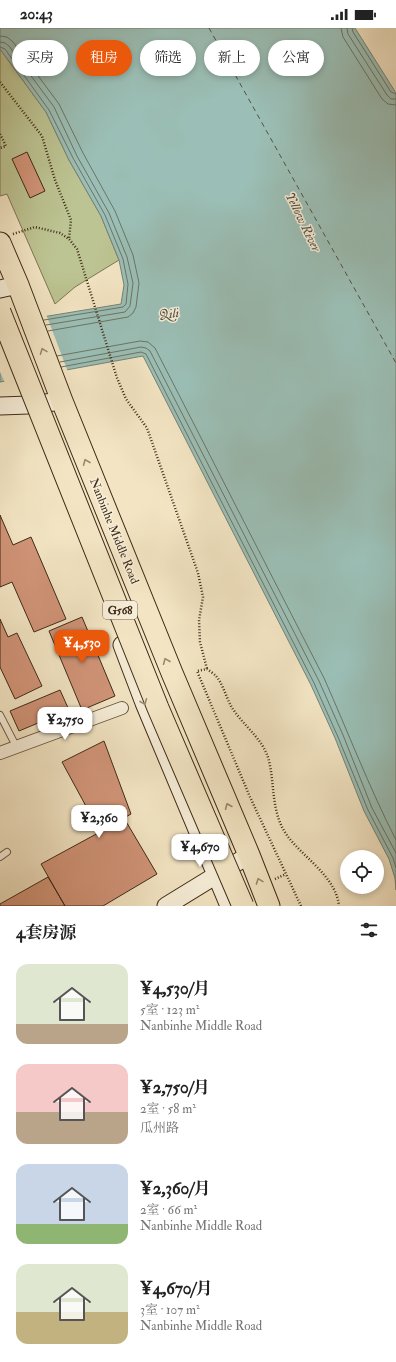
<!DOCTYPE html>
<html lang="zh">
<head>
<meta charset="utf-8">
<style>
  :root { --surface:#fff; --page:#f6f6f6; --text:#222; --muted:#767676; --accent:#ea580c }
  body { margin:0; font-family:"IM FELL Double Pica","Noto Serif SC",serif; background:var(--page); color:var(--text); height:100vh; display:flex; flex-direction:column; font-size:15px; white-space:nowrap }
  * { box-sizing:border-box; margin:0 }
  p { font-size:13px; color:var(--muted) }
  .icon { flex:none; width:22px; height:22px; fill:none; stroke:currentColor; stroke-width:2; stroke-linecap:round; stroke-linejoin:round }
  .map { position:relative; height:878px; overflow:hidden }
  .sheet { display:flex; flex-direction:column; background:var(--surface); flex:1 }
  .sheet>* { flex:none }
  .hud { position:absolute; left:12px; top:12px; width:372px; height:36px; display:flex; gap:8px }
  .controls { position:absolute; left:340px; top:822px; display:grid; gap:8px }
  .controls a { display:grid; place-items:center; width:44px; height:44px; border-radius:50%; background:var(--surface); box-shadow:0 2px 6px #0003; font-size:20px }
  .price { position:absolute; translate:-50% -34px; padding:0 9px; border-radius:8px; background:#fff; color:#222; font-size:13px; line-height:26px; filter:drop-shadow(0 1px 2px #0008) }
  .price::after { content:''; position:absolute; left:50%; top:24px; width:12px; height:9px; margin-left:-6px; background:inherit; clip-path:polygon(0 0,100% 0,50% 100%) }
  .price.active { background:var(--accent); color:#fff }
  ul { padding:0; list-style:none }
  li { display:flex; align-items:center; gap:12px; height:100px; padding:0 16px }
  li span { display:grid; place-items:center; flex:none; width:112px; height:80px; border-radius:12px; color:#555 }
  li>.icon { margin-inline-start:auto }
  span .icon { width:48px; height:48px; fill:#fffc; stroke-width:1 }
  li b { font-size:17px }
  h2 { display:flex; justify-content:space-between; align-items:center; height:48px; padding:0 16px; font-size:17px }
  .tag { padding:0 14px; border-radius:18px; background:var(--surface); box-shadow:0 2px 6px #0003; font-size:14px; line-height:36px }
  .tag.active { background:var(--accent); color:#fff }
  .status { display:flex; justify-content:space-between; align-items:center; height:28px; padding:0 20px; background:var(--surface); direction:ltr }
  .status svg { height:11px; fill:currentColor }
  .map>svg:first-child { display:block }
  .green { fill:#bdc493; stroke:#7e7755 }
  .water { fill:#9bbfb6; stroke:#768376 }
  .pier { fill:#f3e5c4 }
  .lines { fill:none; stroke-linecap:round; stroke-linejoin:round }
  .shore { stroke:#6c7466; stroke-width:1 }
  .ferry { stroke:#554f3f; stroke-width:1; stroke-dasharray:5 4; stroke-linecap:butt }
  .building { fill:#d19478; stroke:#3e2a17 }
  .lane-casing { stroke:#6b5942; stroke-width:8 }
  .street-casing { stroke:#6b5942; stroke-width:14 }
  .secondary-casing { stroke:#3e2a17; stroke-width:19 }
  .highway-casing { stroke:#3e2a17; stroke-width:23 }
  .path { stroke:#3e2a17; stroke-width:2.5; stroke-dasharray:1 2; stroke-linecap:butt }
  .lane { stroke:#f7eed9; stroke-width:6 }
  .street { stroke:#f7eed9; stroke-width:12 }
  .secondary { stroke:#f7eed9; stroke-width:17 }
  .highway { stroke:#f3e5c4; stroke-width:21 }
  .highway-bridge-casing { stroke:#3e2a17; stroke-width:23; stroke-linecap:butt }
  .highway-bridge { stroke:#f3e5c4; stroke-width:21 }
  .oneway { stroke:#98886e }
  .oneway2 { stroke:#9a8c78 }
  .labels { text-anchor:middle; dominant-baseline:central; stroke-width:3; stroke-linejoin:round; paint-order:stroke }
  .shield { fill:#f7eed9; stroke:#766551; stroke-width:1 }
  .shield-label { font-size:11px; font-weight:bold; fill:#3e2a17 }
  .street-label { font-size:12px; fill:#3e2a17; stroke:#f7eed9 }
  .water-label { font-size:13px; font-style:italic; fill:#554f3f; stroke:#f7eed9 }
</style>
</head>
<body>
<div class="status"><b>20:43</b><svg viewBox="0 0 49 12"><path d="M0 12V9h3v3zM5 12V6h3v6zM10 12V3h3v9zM15 12V0h3v12zM26 1h20v11H26zM47 4h2v5h-2z"/></svg></div>
<div class="map">
<svg width="396" height="878" viewBox="0 0 396 878">
  <rect width="100%" height="100%" fill="#f3e5c4"/>
  <filter id="stains"><feTurbulence type="fractalNoise" baseFrequency=".005" numOctaves="4"/><feColorMatrix values="0 0 0 0 .2 0 0 0 0 .09 0 0 0 0 .02 0 0 0 .5 -.17"/></filter>
  <radialGradient id="worn" r=".72"><stop offset=".6" stop-color="#630" stop-opacity="0"/><stop offset="1" stop-color="#630" stop-opacity=".3"/></radialGradient>
  <path class="green" d="M 0,21 L 46,84 L 69,132 L 101,188 L 119,232 L 75,259 L 55,276 L 7,166 L 0,168 Z"/>
  <path class="water" d="M 0,0 L 355,0 L 396,65 L 396,862 L 395,850 L 389,831 L 364,783 L 335,710 L 311,657 L 143,328 L 0,354 L 0,296 L 121,276 L 124,257 L 119,232 L 101,188 L 69,132 L 46,84 L 0,21 Z"/>
  <path class="pier" d="M 46,286 L 68,344 L 5,355 L 0,344 L 0,294 Z"/>
  <g class="lines">
    <path class="shore" d="M 341,0 L 343,9 L 382,71 L 388,76 L 396,77
      M 347,0 L 348,6 L 387,67 L 391,71 L 396,71
      M 352,0 L 353,4 L 391,64 L 396,66
      M 0,8 L 7,9 L 13,14 L 59,76 L 83,125 L 115,183 L 133,227 L 139,255 L 136,279 L 133,285 L 128,289 L 48,303
      M 0,14 L 5,15 L 9,18 L 54,79 L 77,128 L 109,185 L 127,229 L 133,255 L 130,278 L 125,284 L 46,297
      M 0,19 L 5,21 L 49,82 L 73,130 L 105,187 L 123,231 L 128,256 L 126,276 L 123,279 L 44,292
      M 57,328 L 140,313 L 148,314 L 155,320 L 324,650 C 348,704 369,759 396,812
      M 60,334 L 141,319 L 146,320 L 150,323 L 319,653 L 343,707 L 372,780 L 396,825
      M 61,339 L 141,324 L 146,326 L 314,655 L 338,709 L 368,782 L 393,830 L 396,840"/>
    <path class="ferry" d="M 209,0 L 396,335"/>
  </g>
  <path class="building" d="M 27,124 L 45,163 L 30,170 L 12,131 Z
    M 0,487 L 13,517 L 31,509 L 66,591 L 34,604 L 12,554 L 0,559 Z
    M 82,589 L 115,668 L 82,682 L 49,603 Z
    M 0,591 L 8,609 L 17,605 L 42,658 L 15,671 L 0,639 Z
    M 60,662 L 69,682 L 19,703 L 10,683 Z
    M 104,713 L 131,786 L 124,790 L 157,846 L 103,878 L 65,878 L 41,836 L 100,804 L 62,734 Z
    M 48,849 L 65,878 L 0,878 L 0,876 Z"/>
  <g class="lines">
    <defs>
      <path id="lane" d="M 0,687 L 16,718
        M 0,829 L 7,824"/>
      <path id="street" d="M 0,725 L 122,680"/>
      <path id="secondary" d="M 0,261 L 18,257
        M 0,378 L 29,377 L 62,373
        M 122,617 L 144,675 L 229,878
        M 166,878 L 249,827"/>
      <path id="highway" d="M 0,215 L 18,257 L 62,373 L 172,645 L 249,827 L 269,878"/>
    </defs>
    <use href="#lane" class="lane-casing"/>
    <use href="#street" class="street-casing"/>
    <use href="#secondary" class="secondary-casing"/>
    <use href="#highway" class="highway-casing"/>
    <path class="path" d="M 0,54 L 42,108 L 55,152 L 71,192 L 69,211
      M 0,106 L 6,118 L 0,120
      M 13,206 L 35,199 L 60,205 L 69,211 L 77,221 L 117,350 L 126,371 L 147,400 L 198,545 L 203,569 L 199,592 L 200,614 L 207,641
      M 275,851 L 286,846
      M 301,878 L 250,769 L 197,643 L 207,641 C 210,643 214,646 216,648 C 223,656 226,669 231,678 C 242,697 264,711 269,733 C 275,758 271,783 286,806 C 302,829 336,848 339,878"/>
    <use href="#lane" class="lane"/>
    <use href="#street" class="street"/>
    <use href="#secondary" class="secondary"/>
    <use href="#highway" class="highway"/>
    <defs>
      <path id="highway-bridge" d="M 0,284 L 158,680 L 243,878"/>
    </defs>
    <use href="#highway-bridge" class="highway-bridge-casing"/>
    <use href="#highway-bridge" class="highway-bridge"/>
  </g>
  <defs><path id="oneway-chevron" d="M-2-3.5L2.5 0L-2 3.5" fill="none" stroke-width="1.6" stroke-linecap="round" stroke-linejoin="round"/></defs>
  <g class="oneway">
    <use href="#oneway-chevron" transform="translate(43 323) rotate(-111)"/>
    <use href="#oneway-chevron" transform="translate(86 434) rotate(-112)"/>
    <use href="#oneway-chevron" transform="translate(166 633) rotate(-112)"/>
    <use href="#oneway-chevron" transform="translate(228 778) rotate(-113)"/>
    <use href="#oneway-chevron" transform="translate(259 853) rotate(-110)"/>
  </g>
  <use class="oneway2" href="#oneway-chevron" transform="translate(144 674) rotate(68)"/>
  <g class="labels">
    <rect class="shield" x="103" y="573" width="34" height="18" rx="3"/>
    <g class="shield-label">
      <text x="120" y="582">G568</text>
    </g>
    <g class="street-label">
      <text transform="translate(114 503) rotate(68)">Nanbinhe Middle Road</text>
    </g>
    <g class="water-label">
      <text transform="translate(303 194) rotate(64)">Yellow River</text>
      <text transform="translate(169 286) rotate(-8)">Qili</text>
    </g>
  </g>
  <rect width="100%" height="100%" filter="url(#stains)"/>
  <rect width="100%" height="100%" fill="url(#worn)"/>
</svg>
<div class="controls">
<a><svg class="icon" aria-label="locate" viewBox="0 0 24 24"><circle cx="12" cy="12" r="6"/><path d="M12 2v4M12 18v4M2 12h4M18 12h4"/></svg></a>
</div>
<b class="price active" style="left:82px;top:636px">¥4,530</b>
<b class="price" style="left:65px;top:713px">¥2,750</b>
<b class="price" style="left:99px;top:811px">¥2,360</b>
<b class="price" style="left:200px;top:840px">¥4,670</b>
<div class="hud">
<a class="tag">买房</a>
<a class="tag active">租房</a>
<a class="tag">筛选</a>
<a class="tag">新上</a>
<a class="tag">公寓</a>
</div>
</div>
<section class="sheet">
<h2>4套房源<svg class="icon" aria-label="filters" viewBox="0 0 24 24"><path d="M4 7h16M4 17h16"/><circle cx="9" cy="7" r="2"/><circle cx="15" cy="17" r="2"/></svg></h2>
<ul>
<li><span style="background:linear-gradient(#dfe7d0 75%,#b9a48a 0)"><svg class="icon" aria-label="home" viewBox="0 0 24 24"><path d="M3 11l9-7 9 7M6 9v11h12V9"/></svg></span><div><b>¥4,530/月</b><p>5室 · 123 m²</p><p>Nanbinhe Middle Road</p></div></li>
<li><span style="background:linear-gradient(#f6c9c9 60%,#b9a48a 0)"><svg class="icon" aria-label="home" viewBox="0 0 24 24"><path d="M3 11l9-7 9 7M6 9v11h12V9"/></svg></span><div><b>¥2,750/月</b><p>2室 · 58 m²</p><p>瓜州路</p></div></li>
<li><span style="background:linear-gradient(#c9d6e8 75%,#8fb573 0)"><svg class="icon" aria-label="home" viewBox="0 0 24 24"><path d="M3 11l9-7 9 7M6 9v11h12V9"/></svg></span><div><b>¥2,360/月</b><p>2室 · 66 m²</p><p>Nanbinhe Middle Road</p></div></li>
<li><span style="background:linear-gradient(#dfe7d0 60%,#c2b280 0)"><svg class="icon" aria-label="home" viewBox="0 0 24 24"><path d="M3 11l9-7 9 7M6 9v11h12V9"/></svg></span><div><b>¥4,670/月</b><p>3室 · 107 m²</p><p>Nanbinhe Middle Road</p></div></li>
</ul>
</section>
</body>
</html>
